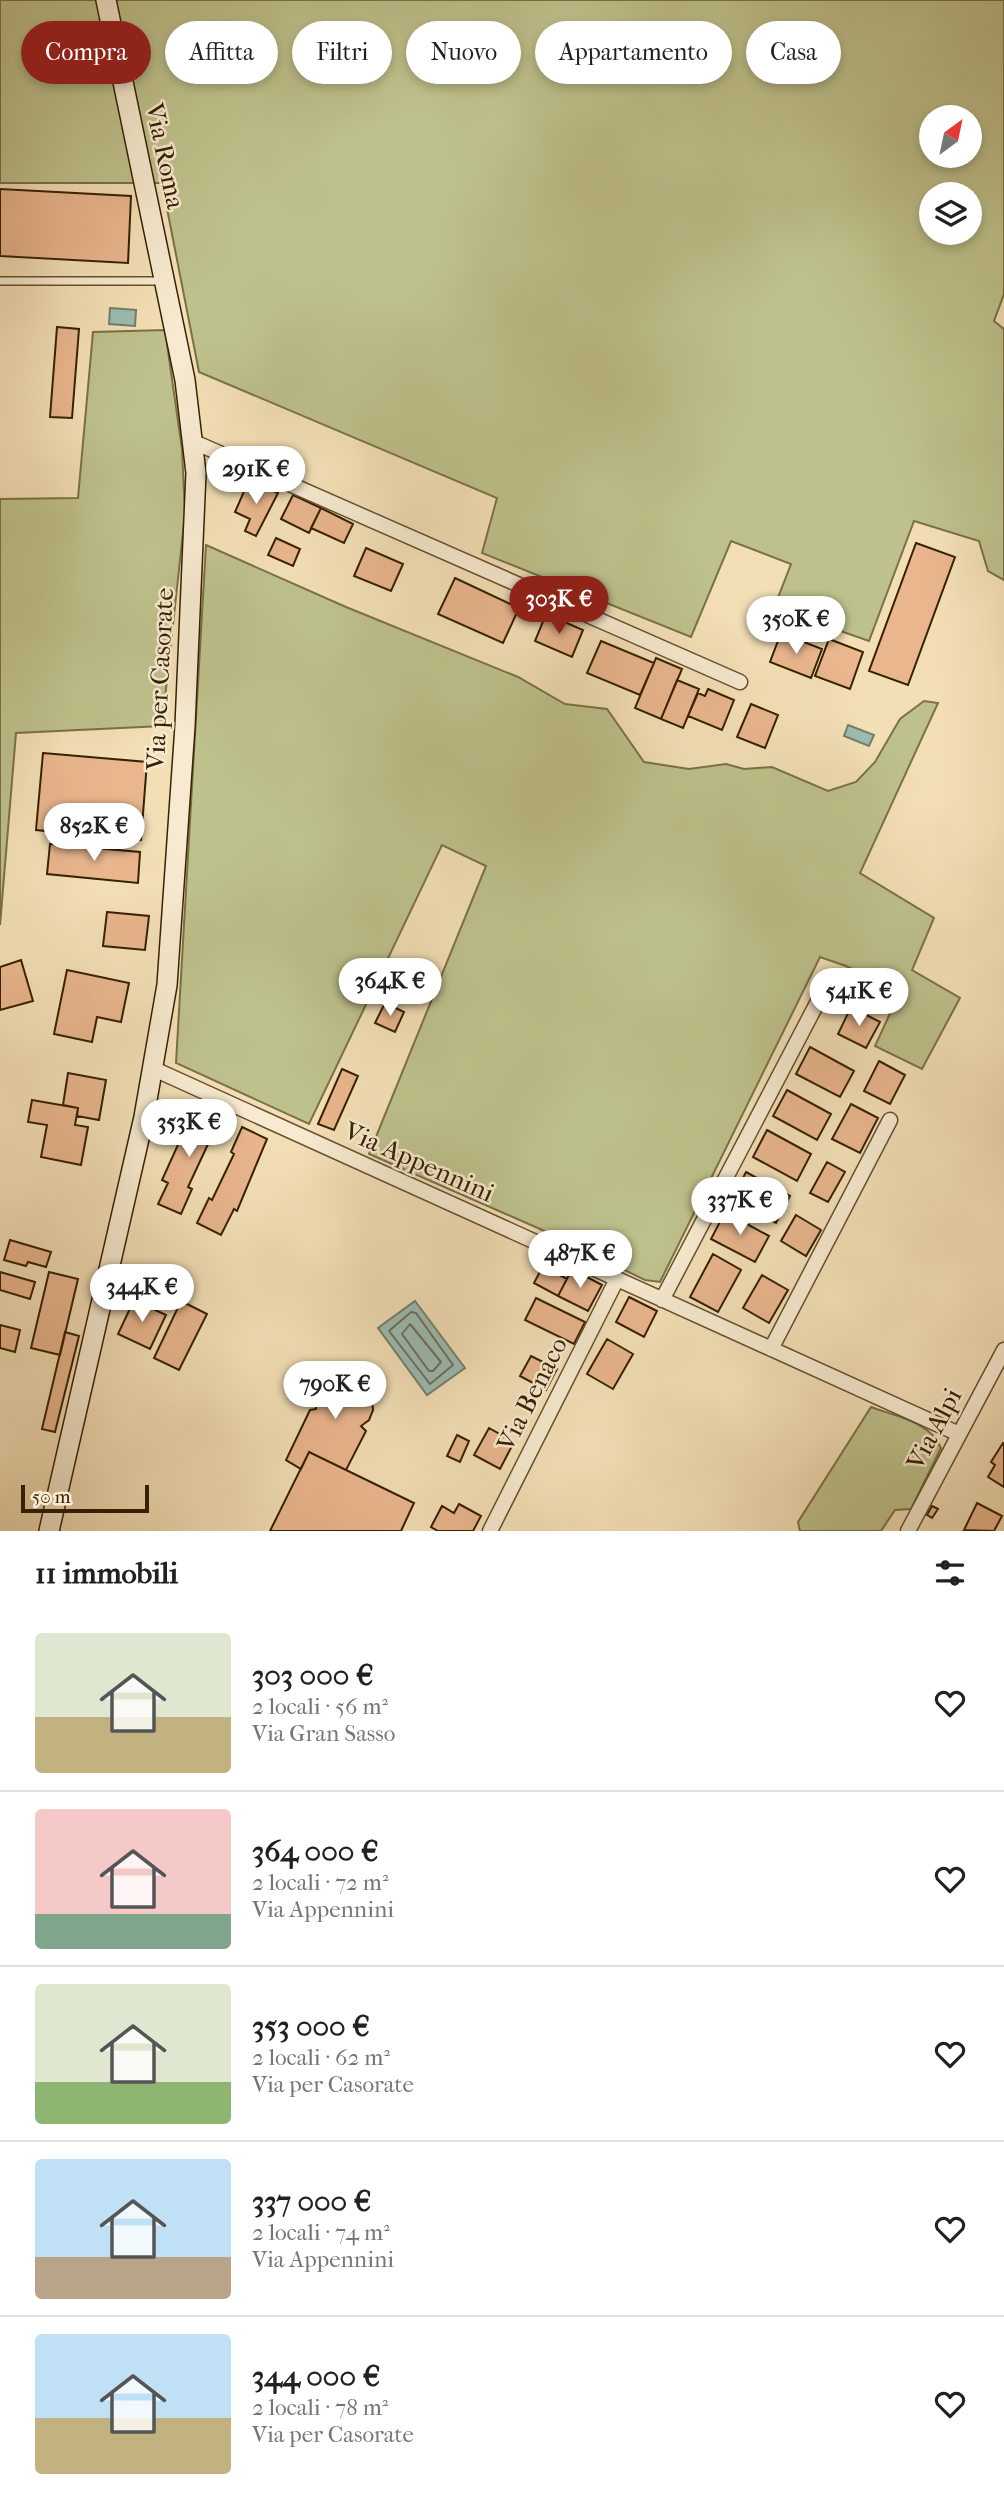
<!DOCTYPE html>
<html lang="it">
<head>
<meta charset="utf-8">
<style>
  :root { --surface:#fff; --page:#f2f2f2; --text:#202124; --muted:#757577; --line:#e0e0e0; --accent:#8f2418 }
  body { margin:0; font-family:"IM FELL French Canon",serif; background:var(--page); color:var(--text); height:100vh; display:flex; flex-direction:column; font-size:26px; white-space:nowrap }
  * { box-sizing:border-box; margin:0 }
  p { font-size:23px; color:var(--muted) }
  .icon { flex:none; width:38px; height:38px; fill:none; stroke:currentColor; stroke-width:2; stroke-linecap:round; stroke-linejoin:round }
  .map { position:relative; height:1531px; overflow:hidden }
  .drawer { display:flex; flex-direction:column; background:var(--surface); flex:1 }
  .drawer>* { flex:none }
  .guide { position:absolute; left:21px; top:21px; width:962px; height:63px; display:flex; gap:14px }
  .needle { width:46px; rotate:33deg }
  .tools { position:absolute; left:919px; top:105px; display:grid; gap:14px }
  .tools a { display:grid; place-items:center; width:63px; height:63px; border-radius:50%; background:var(--surface); box-shadow:0 4px 10px #0003; font-size:35px }
  .scale { position:absolute; left:21px; bottom:18px; width:128px; box-sizing:border-box; padding-left:7px; border:4px solid #372100; border-top:0; font-size:19px; line-height:24px; white-space:nowrap; color:#372100; -webkit-text-stroke:5px #f7ead0; paint-order:stroke }
  .price { position:absolute; translate:-50% -60px; padding:0 16px; border-radius:24px; background:#fff; color:#222; font-size:23px; line-height:46px; filter:drop-shadow(0 2px 4px #0008) }
  .price::after { content:''; position:absolute; left:50%; top:42px; width:21px; height:16px; margin-left:-10px; background:inherit; clip-path:polygon(0 0,100% 0,50% 100%) }
  .price.current { background:var(--accent); color:#fff }
  ul { padding:0; list-style:none }
  li { display:flex; align-items:center; gap:21px; height:175px; padding:0 35px }
  li+li { border-top:2px solid var(--line) }
  li span { display:grid; place-items:center; flex:none; width:196px; height:140px; border-radius:7px; color:#555 }
  li>.icon { margin-inline-start:auto }
  span .icon { width:84px; height:84px; fill:#fffc; stroke-width:1 }
  li b { font-size:30px }
  h2 { display:flex; justify-content:space-between; align-items:center; height:84px; padding:0 35px; font-size:30px }
  .tag { padding:0 24px; border-radius:32px; background:var(--surface); box-shadow:0 4px 10px #0003; font-size:24px; line-height:63px }
  .tag.current { background:var(--accent); color:#fff }
  .map>svg:first-child { display:block }
  .green { fill:#bec18c; stroke:#7a7146; stroke-width:2; fill-rule:evenodd }
  .water { fill:#9cbcb3; stroke:#747e6b; stroke-width:2 }
  .lines { fill:none; stroke-linecap:round; stroke-linejoin:round }
  .shore { stroke:#6a6e5a; stroke-width:2 }
  .building { fill:#e9b68e; stroke:#372100; stroke-width:2 }
  .lane-casing { stroke:#66502e; stroke-width:10 }
  .street-casing { stroke:#66502e; stroke-width:17 }
  .secondary-casing { stroke:#372100; stroke-width:22 }
  .lane { stroke:#f7ead0; stroke-width:7 }
  .street { stroke:#f7ead0; stroke-width:14 }
  .secondary { stroke:#f7ead0; stroke-width:19 }
  .labels { text-anchor:middle; dominant-baseline:central; stroke-width:5; stroke-linejoin:round; paint-order:stroke }
  .street-label { font-size:26px; fill:#372100; stroke:#f7ead0 }
</style>
</head>
<body>
<div class="map">
<svg width="1004" height="1531" viewBox="0 0 1004 1531">
  <rect width="100%" height="100%" fill="#f3dfb6"/>
  <filter id="stains"><feTurbulence type="fractalNoise" baseFrequency=".00286" numOctaves="4"/><feColorMatrix values="0 0 0 0 .2 0 0 0 0 .09 0 0 0 0 .02 0 0 0 .5 -.17"/></filter>
  <radialGradient id="worn" r=".72"><stop offset=".6" stop-color="#630" stop-opacity="0"/><stop offset="1" stop-color="#630" stop-opacity=".3"/></radialGradient>
  <path class="green" d="M 0,0 L 1004,0 L 1004,294 L 994,321 L 1004,329 L 1004,580 L 988,571 L 979,541 L 914,521 L 869,641 L 774,608 L 791,564 L 731,541 L 691,637 L 482,553 L 497,498 L 199,372 L 162,183 L 0,183 ZM 931,117 L 970,117 L 970,156 L 931,156 ZM 931,194 L 970,194 L 970,233 L 931,233 Z
    M 165,330 L 182,449 L 185,514 L 162,726 L 16,733 L 0,925 L 0,499 L 78,498 L 93,332 Z
    M 206,545 L 346,607 L 518,677 L 565,704 L 607,709 L 644,762 L 689,769 L 726,764 L 744,769 L 772,767 L 828,791 L 856,782 L 875,762 L 900,719 L 924,701 L 938,703 L 860,873 L 934,918 L 912,970 L 960,998 L 922,1069 L 875,1046 L 899,994 L 846,966 L 820,957 L 660,1282 L 645,1280 L 540,1229 L 369,1154 L 486,866 L 442,845 L 309,1124 L 176,1063 Z
    M 871,1407 C 895,1416 931,1422 941,1448 L 911,1509 L 895,1510 L 881,1531 L 800,1531 L 798,1522 Z"/>
  <path class="water" d="M 110,308 L 136,310 L 135,326 L 109,324 Z
    M 848,725 L 874,735 L 869,746 L 844,736 Z
    M 415,1301 L 465,1368 L 427,1395 L 378,1328 Z"/>
  <g class="lines">
    <path class="shore" d="M 411,1312 L 416,1313 L 453,1365 L 430,1384 L 389,1331 Z
      M 410,1324 L 441,1362 L 433,1371 L 429,1371 L 402,1334 Z"/>
  </g>
  <path class="building" d="M 0,189 L 131,196 L 128,263 L 0,256 Z
    M 57,327 L 79,329 L 72,418 L 50,417 Z
    M 249,480 L 278,493 L 256,536 L 245,531 L 250,519 L 235,512 Z
    M 293,495 L 321,508 L 309,533 L 281,519 Z
    M 321,508 L 353,524 L 344,543 L 311,528 Z
    M 276,538 L 300,549 L 293,566 L 268,555 Z
    M 916,543 L 955,557 L 908,685 L 869,671 Z
    M 366,548 L 403,564 L 391,591 L 354,576 Z
    M 455,578 L 519,608 L 503,643 L 438,614 Z
    M 546,614 L 583,630 L 572,657 L 535,641 Z
    M 781,633 L 822,649 L 811,678 L 770,662 Z
    M 829,639 L 863,652 L 850,689 L 815,676 Z
    M 601,641 L 654,663 L 640,695 L 587,673 Z
    M 656,658 L 682,669 L 661,719 L 635,708 Z
    M 677,680 L 699,689 L 683,728 L 661,719 Z
    M 708,689 L 734,700 L 722,730 L 688,716 L 698,693 L 705,696 Z
    M 751,704 L 778,715 L 765,748 L 737,737 Z
    M 43,753 L 147,762 L 141,840 L 36,830 Z
    M 50,844 L 140,852 L 138,883 L 47,874 Z
    M 107,912 L 149,916 L 145,950 L 103,946 Z
    M 21,960 L 33,1001 L 0,1010 L 0,967 Z
    M 67,970 L 129,983 L 121,1022 L 97,1017 L 92,1042 L 54,1034 Z
    M 385,1003 L 404,1012 L 395,1032 L 375,1023 Z
    M 851,1007 L 880,1022 L 866,1048 L 838,1034 Z
    M 810,1047 L 854,1071 L 840,1097 L 796,1074 Z
    M 879,1061 L 905,1075 L 890,1104 L 864,1091 Z
    M 342,1069 L 358,1076 L 334,1130 L 318,1124 Z
    M 68,1073 L 106,1080 L 99,1120 L 77,1116 L 78,1108 L 63,1105 Z
    M 787,1090 L 831,1114 L 817,1140 L 773,1116 Z
    M 32,1100 L 78,1108 L 75,1125 L 88,1127 L 81,1165 L 41,1157 L 47,1125 L 28,1122 Z
    M 851,1104 L 878,1118 L 860,1153 L 832,1139 Z
    M 199,1107 L 225,1119 L 214,1143 L 209,1142 L 188,1187 L 192,1189 L 181,1214 L 158,1204 L 168,1183 L 162,1180 L 186,1127 L 190,1129 Z
    M 242,1127 L 267,1139 L 237,1211 L 234,1209 L 221,1235 L 197,1223 L 209,1198 L 212,1200 L 234,1154 L 231,1152 Z
    M 767,1130 L 811,1154 L 797,1181 L 753,1157 Z
    M 827,1162 L 845,1172 L 828,1202 L 810,1193 Z
    M 746,1172 L 790,1196 L 776,1223 L 732,1199 Z
    M 725,1212 L 769,1236 L 755,1262 L 711,1239 Z
    M 796,1215 L 821,1230 L 806,1256 L 781,1241 Z
    M 10,1240 L 51,1252 L 46,1267 L 28,1262 L 26,1266 L 4,1260 Z
    M 713,1254 L 741,1270 L 718,1312 L 690,1297 Z
    M 543,1266 L 567,1279 L 558,1296 L 534,1283 Z
    M 572,1269 L 602,1285 L 588,1311 L 558,1296 Z
    M 0,1272 L 35,1282 L 30,1299 L 0,1290 Z
    M 49,1272 L 78,1279 L 60,1355 L 31,1348 Z
    M 762,1275 L 788,1290 L 769,1323 L 743,1308 Z
    M 629,1297 L 657,1311 L 644,1337 L 616,1322 Z
    M 536,1298 L 585,1322 L 574,1344 L 525,1320 Z
    M 134,1300 L 166,1315 L 150,1349 L 118,1334 Z
    M 181,1301 L 207,1314 L 179,1370 L 154,1358 Z
    M 0,1325 L 20,1330 L 15,1352 L 0,1348 Z
    M 65,1332 L 79,1336 L 55,1432 L 42,1429 Z
    M 607,1339 L 633,1354 L 613,1389 L 587,1374 Z
    M 531,1356 L 557,1369 L 546,1390 L 520,1376 Z
    M 340,1372 L 355,1373 L 367,1381 L 371,1389 L 373,1410 L 369,1420 L 361,1426 L 366,1431 L 346,1470 L 309,1452 L 301,1469 L 286,1460 L 310,1410 L 316,1409 L 316,1391 L 329,1377 Z
    M 489,1428 L 514,1442 L 500,1469 L 474,1455 Z
    M 457,1435 L 469,1441 L 460,1462 L 447,1456 Z
    M 1003,1443 L 1004,1444 L 1004,1487 L 988,1477 L 995,1465 L 991,1462 Z
    M 309,1452 L 414,1503 L 401,1531 L 270,1531 Z
    M 977,1503 L 1002,1516 L 994,1531 L 964,1530 Z
    M 459,1504 L 481,1516 L 473,1531 L 438,1531 L 431,1527 L 442,1506 L 454,1513 Z
    M 932,1506 L 938,1509 L 932,1518 L 927,1515 Z"/>
  <g class="lines">
    <defs>
      <path id="lane" d="M 0,281 L 163,281"/>
      <path id="street" d="M 194,442 L 740,682
        M 154,1069 L 959,1434
        M 662,1300 L 825,988
        M 771,1349 L 890,1120
        M 490,1531 L 617,1279
        M 908,1531 L 1004,1350"/>
      <path id="secondary" d="M 49,1531 L 144,1117 L 167,985 L 185,726 L 196,473 L 185,380 L 106,0"/>
    </defs>
    <use href="#lane" class="lane-casing"/>
    <use href="#street" class="street-casing"/>
    <use href="#secondary" class="secondary-casing"/>
    <use href="#lane" class="lane"/>
    <use href="#street" class="street"/>
    <use href="#secondary" class="secondary"/>
  </g>
  <g class="labels">
    <g class="street-label">
      <text transform="translate(165 156) rotate(78)">Via Roma</text>
      <text transform="translate(160 679) rotate(-87)">Via per Casorate</text>
      <text transform="translate(419 1162) rotate(24)">Via Appennini</text>
      <text transform="translate(532 1394) rotate(-63)">Via Benaco</text>
      <text transform="translate(934 1429) rotate(-62)">Via Alpi</text>
    </g>
  </g>
  <rect width="100%" height="100%" filter="url(#stains)"/>
  <rect width="100%" height="100%" fill="url(#worn)"/>
</svg>
<div class="tools">
<a><svg class="needle" viewBox="-14 -14 28 28"><path d="M0-13l5 13h-10z" fill="#e53935"/><path d="M0 13l5-13h-10z" fill="#757577"/></svg></a>
<a><svg class="icon" aria-label="layers" viewBox="0 0 24 24"><path d="M12 4l9 5-9 5-9-5zM3 14l9 5 9-5"/></svg></a>
</div>
<div class="scale">50 m</div>
<b class="price" style="left:256px;top:506px">291K €</b>
<b class="price current" style="left:559px;top:636px">303K €</b>
<b class="price" style="left:796px;top:656px">350K €</b>
<b class="price" style="left:94px;top:863px">852K €</b>
<b class="price" style="left:390px;top:1018px">364K €</b>
<b class="price" style="left:859px;top:1028px">541K €</b>
<b class="price" style="left:189px;top:1159px">353K €</b>
<b class="price" style="left:740px;top:1237px">337K €</b>
<b class="price" style="left:580px;top:1290px">487K €</b>
<b class="price" style="left:142px;top:1324px">344K €</b>
<b class="price" style="left:335px;top:1421px">790K €</b>
<div class="guide">
<a class="tag current">Compra</a>
<a class="tag">Affitta</a>
<a class="tag">Filtri</a>
<a class="tag">Nuovo</a>
<a class="tag">Appartamento</a>
<a class="tag">Casa</a>
</div>
</div>
<section class="drawer">
<h2>11 immobili<svg class="icon" aria-label="filters" viewBox="0 0 24 24"><path d="M4 7h16M4 17h16"/><circle cx="9" cy="7" r="2"/><circle cx="15" cy="17" r="2"/></svg></h2>
<ul>
<li><span style="background:linear-gradient(#dfe7d0 60%,#c2b280 0)"><svg class="icon" aria-label="home" viewBox="0 0 24 24"><path d="M3 11l9-7 9 7M6 9v11h12V9"/></svg></span><div><b>303 000 €</b><p>2 locali · 56 m²</p><p>Via Gran Sasso</p></div><svg class="icon" aria-label="heart" viewBox="0 0 24 24"><path d="M12 20l-8-8c-3-5 5-10 8-4 3-6 11-1 8 4z"/></svg></li>
<li><span style="background:linear-gradient(#f6c9c9 75%,#7fa58c 0)"><svg class="icon" aria-label="home" viewBox="0 0 24 24"><path d="M3 11l9-7 9 7M6 9v11h12V9"/></svg></span><div><b>364 000 €</b><p>2 locali · 72 m²</p><p>Via Appennini</p></div><svg class="icon" aria-label="heart" viewBox="0 0 24 24"><path d="M12 20l-8-8c-3-5 5-10 8-4 3-6 11-1 8 4z"/></svg></li>
<li><span style="background:linear-gradient(#dfe7d0 70%,#8fb573 0)"><svg class="icon" aria-label="home" viewBox="0 0 24 24"><path d="M3 11l9-7 9 7M6 9v11h12V9"/></svg></span><div><b>353 000 €</b><p>2 locali · 62 m²</p><p>Via per Casorate</p></div><svg class="icon" aria-label="heart" viewBox="0 0 24 24"><path d="M12 20l-8-8c-3-5 5-10 8-4 3-6 11-1 8 4z"/></svg></li>
<li><span style="background:linear-gradient(#bfe0f5 70%,#b9a48a 0)"><svg class="icon" aria-label="home" viewBox="0 0 24 24"><path d="M3 11l9-7 9 7M6 9v11h12V9"/></svg></span><div><b>337 000 €</b><p>2 locali · 74 m²</p><p>Via Appennini</p></div><svg class="icon" aria-label="heart" viewBox="0 0 24 24"><path d="M12 20l-8-8c-3-5 5-10 8-4 3-6 11-1 8 4z"/></svg></li>
<li><span style="background:linear-gradient(#bfe0f5 60%,#c2b280 0)"><svg class="icon" aria-label="home" viewBox="0 0 24 24"><path d="M3 11l9-7 9 7M6 9v11h12V9"/></svg></span><div><b>344 000 €</b><p>2 locali · 78 m²</p><p>Via per Casorate</p></div><svg class="icon" aria-label="heart" viewBox="0 0 24 24"><path d="M12 20l-8-8c-3-5 5-10 8-4 3-6 11-1 8 4z"/></svg></li>
</ul>
</section>
</body>
</html>
